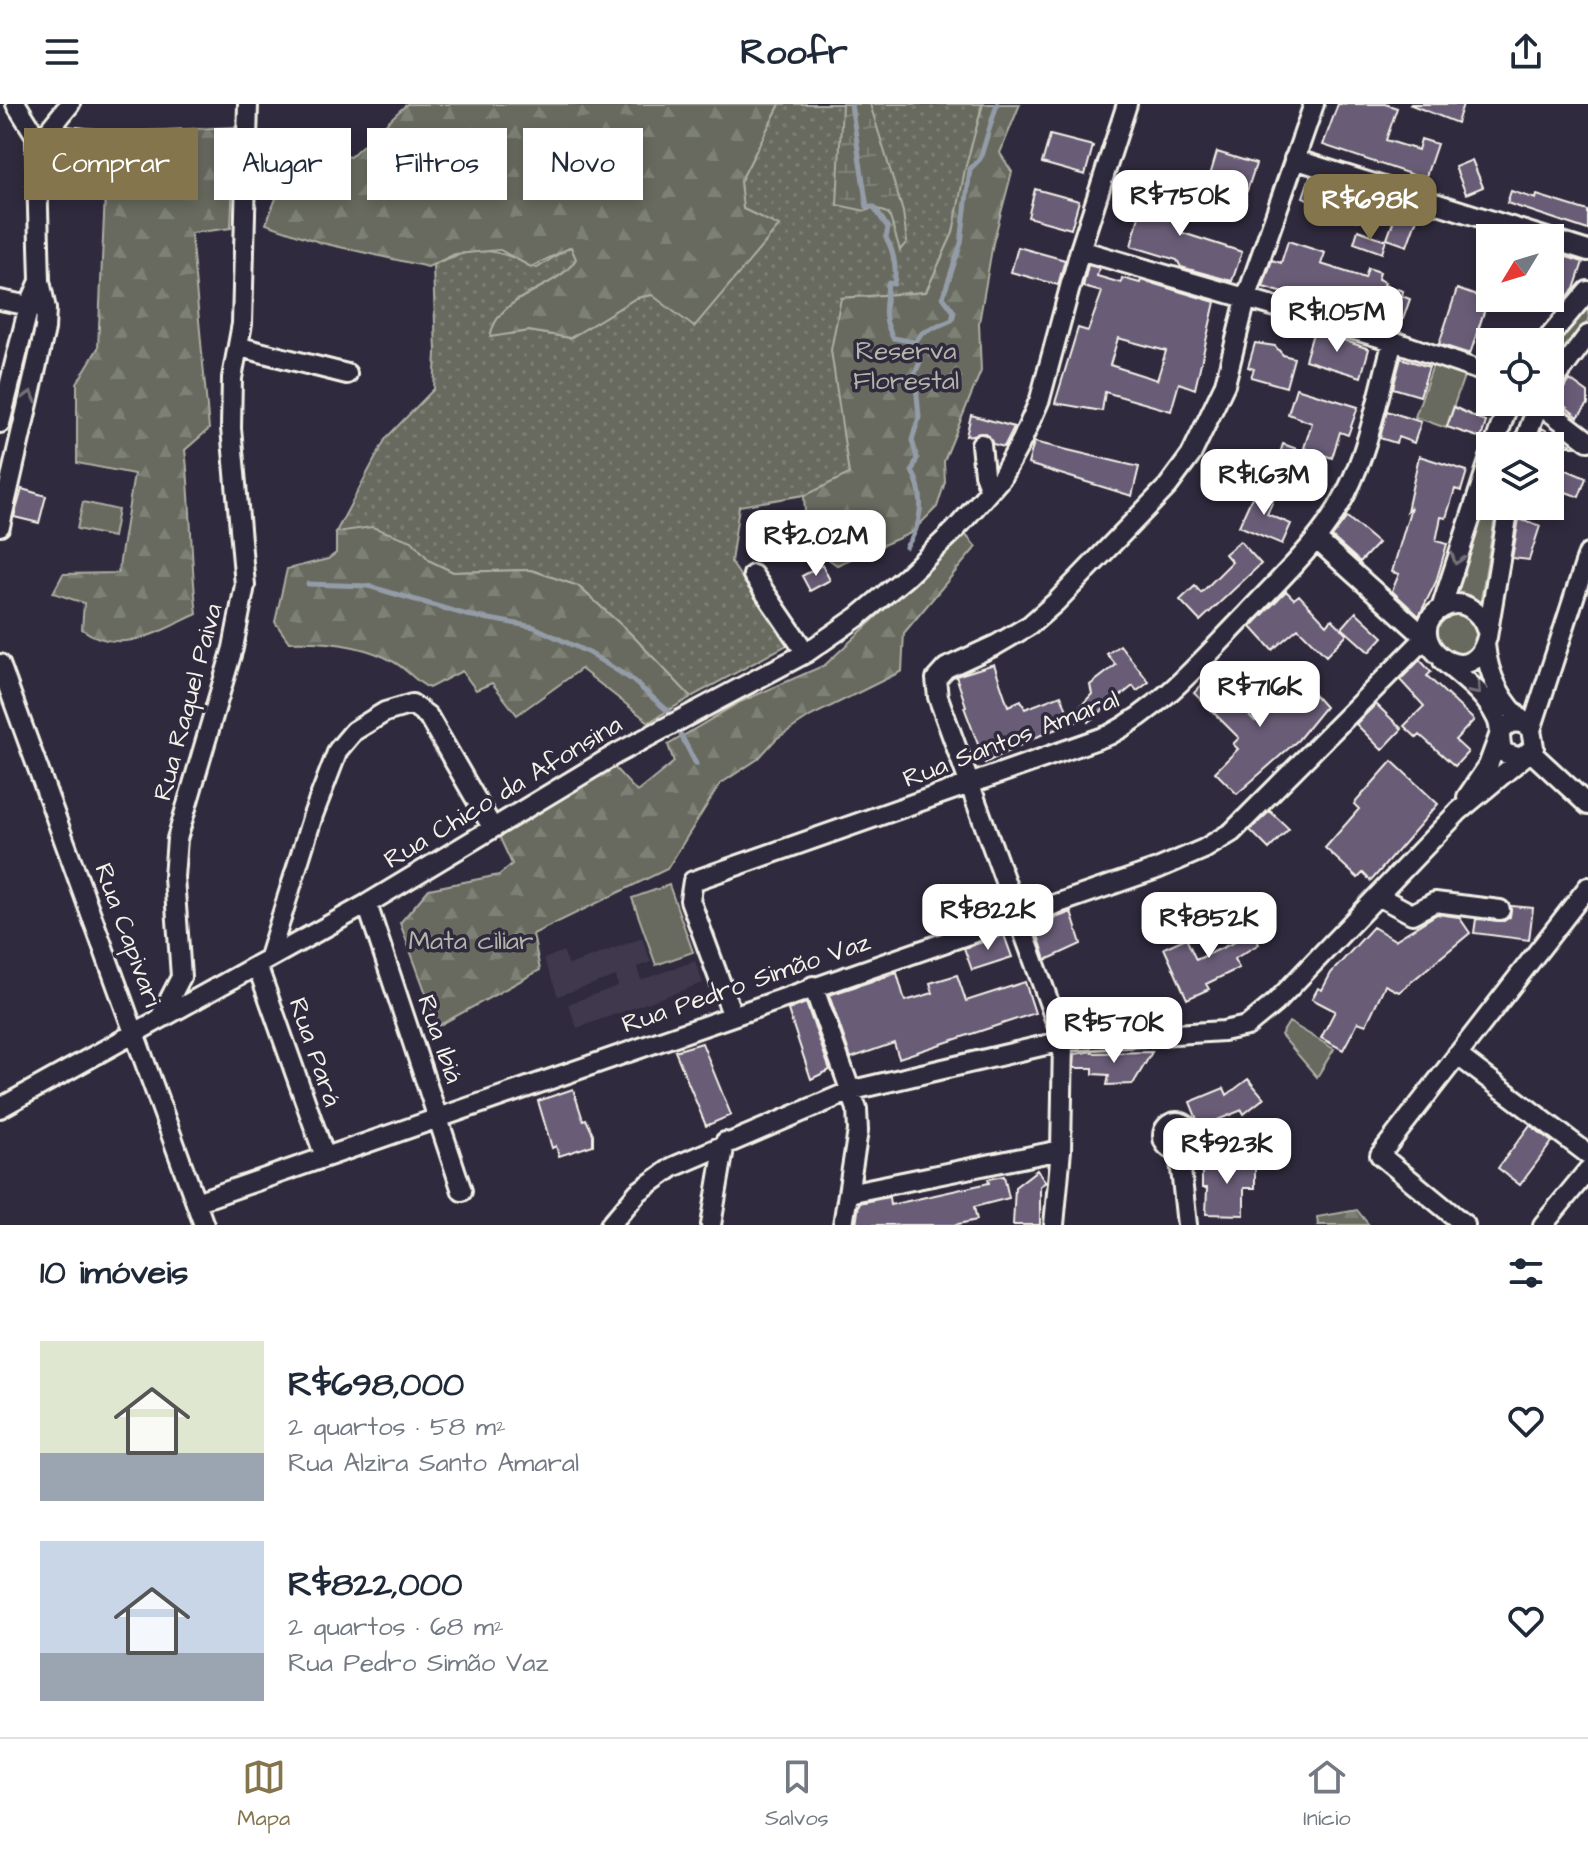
<!DOCTYPE html>
<html lang="pt">
<head>
<meta charset="utf-8">
<style>
  :root { --surface:#fff; --page:#f2f2f3; --text:#1f2937; --muted:#747a83; --line:#e0e1e3; --accent:#84754c }
  body { margin:0; font-family:"Architects Daughter",sans-serif; background:var(--page); color:var(--text); height:100vh; display:flex; flex-direction:column; font-size:30px; white-space:nowrap }
  * { box-sizing:border-box; margin:0 }
  p { font-size:26px; color:var(--muted) }
  .icon { flex:none; width:44px; height:44px; fill:none; stroke:currentColor; stroke-width:2; stroke-linecap:round; stroke-linejoin:round }
  .map { position:relative; height:1121px; overflow:hidden }
  .side { display:flex; flex-direction:column; background:var(--surface); flex:1 }
  .side>* { flex:none }
  .banner { position:absolute; left:24px; top:24px; width:800px; height:72px; display:flex; gap:16px }
  .needle { width:52px; rotate:232deg }
  .fabs { position:absolute; left:1476px; top:120px; display:grid; gap:16px }
  .fabs a { display:grid; place-items:center; width:88px; height:88px; border-radius:0px; background:var(--surface); box-shadow:0 4px 12px #0003; font-size:40px }
  .price { position:absolute; translate:-50% -68px; padding:0 18px; border-radius:16px; background:#fff; color:#222; font-size:26px; line-height:52px; filter:drop-shadow(0 2px 4px #0008) }
  .price::after { content:''; position:absolute; left:50%; top:48px; width:24px; height:18px; margin-left:-12px; background:inherit; clip-path:polygon(0 0,100% 0,50% 100%) }
  .price.selected { background:var(--accent); color:#fff }
  ul { padding:0; list-style:none }
  li { display:flex; align-items:center; gap:24px; height:200px; padding:0 40px }
  li span { display:grid; place-items:center; flex:none; width:224px; height:160px; border-radius:0px; color:#555 }
  li>.icon { margin-inline-start:auto }
  span .icon { width:96px; height:96px; fill:#fffc; stroke-width:1 }
  li b { font-size:34px }
  h2 { display:flex; justify-content:space-between; align-items:center; height:96px; padding:0 40px; font-size:34px }
  .tag { padding:0 28px; border-radius:0px; background:var(--surface); box-shadow:0 4px 12px #0003; font-size:28px; line-height:72px }
  .tag.selected { background:var(--accent); color:#fff }
  header { display:flex; justify-content:space-between; align-items:center; height:104px; padding:0 40px; background:var(--surface); font-size:36px; font-weight:700 }
  .menu { display:flex; justify-content:space-around; align-items:center; height:112px; border-top:2px solid var(--line); background:var(--surface); font-size:22px; color:var(--muted) }
  .menu a { display:grid; justify-items:center; gap:4px }
  .menu .selected { color:var(--accent) }
  .map>svg:first-child { display:block }
  .built { fill:#40394e }
  .grass { fill:url(#grass-dots); stroke:#aeaea3; stroke-width:2 }
  .forest { fill:url(#forest-firs); stroke:#aeaea3; stroke-width:2 }
  .wetland { fill:url(#wetland-marsh); stroke:#aeaea3; stroke-width:2 }
  .green { fill:#676b5e; stroke:#aeaea3; stroke-width:2 }
  .lines { fill:none; stroke-linecap:round; stroke-linejoin:round }
  .stream { stroke:#949ca8; stroke-width:5 }
  .building { fill:#695b77; stroke:#f4f1e8; stroke-width:2; fill-rule:evenodd }
  .minor-casing { stroke:#f4f1e8; stroke-width:24 }
  .minor { stroke:#2f2a3d; stroke-width:18 }
  .oneway { stroke:#747079 }
  .labels { text-anchor:middle; dominant-baseline:central; stroke-width:7; stroke-linejoin:round; paint-order:stroke }
  .park-label { font-size:26px; fill:#b5b5aa; stroke:#2f2a3d }
  .street-label { font-size:26px; fill:#f4f1e8; stroke:#2f2a3d }
</style>
</head>
<body>
<header><svg class="icon" aria-label="menu" viewBox="0 0 24 24"><path d="M4 6h16M4 12h16M4 18h16"/></svg>Roofr<svg class="icon" aria-label="share" viewBox="0 0 24 24"><path d="M12 15V3M7 8l5-5 5 5M5 13v7h14v-7"/></svg></header>
<div class="map">
<svg width="1588" height="1121" viewBox="0 0 1588 1121">
  <defs>
    <pattern id="grass-dots" width="8" height="8" patternUnits="userSpaceOnUse" patternTransform="scale(2)"><rect width="8" height="8" fill="#676b5e"/><path d="M2 2h.1M6 6h.1" fill="none" stroke="#7d8175" stroke-width="1.8" stroke-linecap="round"/></pattern>
    <pattern id="forest-firs" width="22" height="20" patternUnits="userSpaceOnUse" patternTransform="scale(2)"><rect width="22" height="20" fill="#676b5e"/><path d="M5 1l3.5 6h-7zM16 11l3.5 6h-7z" fill="#7d8175"/></pattern>
    <pattern id="wetland-marsh" width="20" height="14" patternUnits="userSpaceOnUse" patternTransform="scale(2)"><rect width="20" height="14" fill="#676b5e"/><path d="M1 5h8M5 5V1M11 12h8M15 12V8" fill="none" stroke="#7d8175"/></pattern>
  </defs>
  <rect width="100%" height="100%" fill="#2f2a3d"/>
  <filter id="ink" filterUnits="userSpaceOnUse"><feTurbulence type="fractalNoise" baseFrequency=".0125" numOctaves="2"/><feDisplacementMap in="SourceGraphic" scale="16" xChannelSelector="R" yChannelSelector="G"/><feConvolveMatrix kernelMatrix="1 2 1 2 8 2 1 2 1" color-interpolation-filters="sRGB"/></filter>
  <g filter="url(#ink)">
    <path class="built" d="M 642,834 L 651,858 L 637,863 L 641,876 L 695,857 L 703,879 L 577,924 L 568,900 L 618,882 L 616,872 L 558,892 L 544,855 L 563,847 L 569,861 Z"/>
    <path class="grass" d="M 780,0 L 982,0 L 953,129 L 926,188 L 841,194 L 843,319 L 849,370 L 816,389 L 739,402 L 731,458 L 787,541 L 691,593 L 630,529 L 578,482 L 531,466 L 453,468 L 430,457 L 411,437 L 336,428 L 386,334 L 434,285 L 436,249 L 433,161 C 477,140 494,144 537,164 L 571,142 L 576,155 C 556,187 498,189 491,232 L 529,227 L 570,234 L 636,194 L 652,191 L 778,122 L 743,105 L 740,78 Z"/>
    <path class="forest" d="M 407,0 L 780,0 L 740,78 L 743,105 L 779,122 L 694,223 L 652,191 L 636,194 L 570,234 L 529,227 L 490,233 C 498,189 556,188 576,155 L 571,143 L 531,163 L 500,146 L 455,150 L 428,163 L 322,139 L 266,120 L 289,61 L 304,44 L 350,53 Z
      M 983,0 L 1020,0 L 1000,49 L 1012,68 L 993,139 L 979,219 L 981,267 L 944,357 L 945,378 L 937,403 L 911,429 L 837,461 L 807,440 L 804,392 L 849,370 L 831,246 L 841,194 L 926,188 L 953,129 L 965,65 Z
      M 235,23 L 231,124 L 191,129 L 209,325 L 185,346 C 192,401 190,455 197,510 C 160,527 119,553 82,525 L 84,499 L 53,489 L 63,470 L 118,469 L 134,370 L 77,359 L 77,279 L 98,244 L 105,90 L 140,81 L 134,45 L 141,27 Z
      M 372,423 L 412,437 L 430,457 L 453,468 L 531,466 L 578,482 L 630,529 L 691,593 L 649,618 L 581,565 L 517,611 L 492,579 L 476,586 L 462,567 L 429,584 C 414,577 407,565 394,558 C 362,540 323,537 289,538 L 275,518 L 287,465 L 328,455 L 336,449 L 336,428 Z
      M 965,430 L 976,443 L 904,529 L 902,567 L 811,612 L 776,635 L 758,655 L 720,680 L 667,765 L 533,830 L 540,866 L 438,922 L 400,819 L 429,785 L 499,771 L 512,760 L 499,732 L 614,663 L 637,688 L 674,658 L 668,641 L 738,599 L 825,561 Z
      M 1357,1106 L 1369,1121 L 1318,1121 L 1317,1113 Z"/>
    <path class="wetland" d="M 842,0 L 870,0 L 903,108 L 907,138 L 900,146 L 889,110 L 874,103 L 866,107 L 837,101 Z"/>
    <path class="green" d="M 1588,202 L 1588,217 L 1550,265 L 1550,249 Z
      M 1433,261 L 1464,272 L 1446,324 L 1415,313 Z
      M 1490,381 L 1490,402 L 1497,402 L 1480,501 L 1471,494 L 1456,493 Z
      M 83,398 L 118,406 L 113,433 L 77,425 Z
      M1436 529a21 21 0 1 1 42 0a21 21 0 1 1-42 0Z
      M 669,781 L 693,848 L 656,861 L 632,794 Z
      M 1289,918 L 1334,945 L 1317,973 L 1281,931 Z"/>
    <g class="lines">
      <path class="stream" d="M 851,0 L 867,103 L 874,103 L 888,124 L 886,134 C 894,147 897,165 894,180 L 888,179 C 886,205 881,209 893,234 L 915,238 L 921,256 L 915,269 L 919,313 L 912,336 L 917,354 L 912,367 C 926,391 922,422 906,443
        M 915,238 L 922,229 L 952,216 L 954,208 L 943,193 L 961,139 L 970,65 L 980,55 L 997,0
        M 308,480 L 368,482 L 467,511 L 534,523 L 589,549 L 631,575 L 668,607
        M 681,631 L 696,660"/>
    </g>
    <path class="building" d="M 1338,0 L 1385,0 L 1397,4 L 1386,36 L 1418,46 L 1421,35 L 1437,40 L 1425,75 L 1323,41 Z
      M 1409,0 L 1463,0 L 1457,19 Z
      M 1050,31 L 1093,42 L 1085,71 L 1042,59 Z
      M 1217,48 L 1256,60 L 1247,87 L 1209,75 Z
      M 1472,56 L 1483,83 L 1466,90 L 1455,63 Z
      M 1310,73 L 1367,92 L 1357,117 L 1303,93 Z
      M 1147,82 L 1188,96 L 1179,121 L 1182,122 L 1180,128 L 1242,148 L 1232,177 L 1181,163 L 1177,156 L 1131,142 Z
      M 1035,85 L 1079,97 L 1071,125 L 1028,113 Z
      M 1511,87 L 1536,95 L 1537,91 L 1588,107 L 1588,126 L 1507,99 Z
      M 1397,107 L 1417,114 L 1407,142 L 1387,135 Z
      M 1358,126 L 1386,136 L 1382,149 L 1354,139 Z
      M 1288,137 L 1325,149 L 1321,160 L 1365,174 L 1368,164 L 1380,168 L 1378,175 L 1385,178 L 1384,181 L 1403,187 L 1402,192 L 1410,195 L 1403,215 L 1322,188 L 1319,199 L 1263,183 L 1272,156 L 1281,159 Z
      M 1018,143 L 1065,156 L 1058,181 L 1011,168 Z
      M 1557,150 L 1583,158 L 1574,185 L 1562,199 L 1550,194 L 1550,156 L 1554,157 Z
      M 1088,161 L 1099,164 L 1097,172 L 1121,179 L 1122,174 L 1140,179 L 1141,176 L 1215,198 L 1195,285 L 1179,279 L 1171,307 L 1105,288 L 1102,307 L 1055,299 L 1078,224 L 1088,227 L 1102,188 L 1083,183 ZM 1118,234 L 1166,247 L 1157,276 L 1110,261 Z
      M 1457,185 L 1488,196 L 1470,250 L 1439,240 Z
      M 1314,226 L 1369,245 L 1361,273 L 1305,256 Z
      M 1255,239 L 1275,242 L 1283,251 L 1294,254 L 1286,283 L 1251,273 L 1254,265 L 1248,263 Z
      M 1401,254 L 1429,263 L 1420,292 L 1393,284 Z
      M 1570,276 L 1588,289 L 1588,300 L 1578,313 L 1556,295 Z
      M 1296,284 L 1358,303 L 1348,331 L 1340,328 L 1332,354 L 1304,344 L 1312,319 L 1288,310 Z
      M 1454,303 L 1486,318 L 1481,334 L 1447,323 Z
      M 1387,307 L 1421,318 L 1414,339 L 1398,333 L 1396,339 L 1380,334 Z
      M 971,311 L 1014,323 L 1004,343 L 993,340 L 985,329 L 966,332 Z
      M 1542,324 L 1573,342 L 1536,342 Z
      M 1034,338 L 1139,363 L 1132,392 L 1028,360 Z
      M 1283,340 L 1311,350 L 1303,374 L 1275,365 Z
      M 1419,352 L 1467,367 L 1461,387 L 1455,385 L 1446,414 L 1441,413 L 1436,437 L 1447,440 L 1436,478 L 1419,512 L 1392,487 L 1399,470 L 1392,468 L 1411,403 L 1407,407 Z
      M 1550,359 L 1586,374 L 1579,393 L 1550,382 Z
      M 1257,382 L 1276,390 L 1267,410 L 1291,420 L 1282,440 L 1239,422 Z
      M 22,385 L 46,392 L 39,419 L 14,413 Z
      M 772,406 L 784,423 L 773,430 L 778,436 L 763,445 L 749,422 Z
      M 1347,413 L 1378,439 L 1360,458 L 1332,433 Z
      M 1519,415 L 1540,422 L 1529,456 L 1512,454 Z
      M 1240,437 L 1261,460 L 1200,517 L 1180,496 L 1195,482 L 1201,489 L 1232,458 L 1225,450 Z
      M 822,461 L 830,476 L 810,487 L 802,472 Z
      M 1286,487 L 1294,495 L 1299,491 L 1327,521 L 1332,515 L 1347,530 L 1326,552 L 1298,524 L 1272,546 L 1251,523 Z
      M 1356,508 L 1383,533 L 1369,548 L 1342,524 Z
      M 1120,541 L 1149,578 L 1137,587 L 1133,582 L 1088,618 L 1087,614 L 1043,630 L 985,659 L 964,603 L 966,602 L 956,572 L 994,560 L 1008,602 L 1021,596 L 1025,605 L 1061,591 L 1070,614 L 1092,590 L 1090,581 L 1116,561 L 1107,550 Z
      M 1420,556 L 1431,568 L 1427,572 L 1474,616 L 1455,636 L 1468,648 L 1455,662 L 1420,631 L 1417,634 L 1404,622 L 1424,602 L 1400,576 Z
      M 1210,572 L 1255,617 L 1299,574 L 1325,603 L 1298,636 L 1237,690 L 1215,668 L 1238,645 L 1233,640 L 1239,634 L 1194,589 Z
      M 1376,600 L 1402,625 L 1382,646 L 1356,620 Z
      M 1392,657 L 1438,700 L 1371,777 L 1363,769 L 1358,774 L 1325,744 L 1359,705 L 1354,700 Z
      M 1270,707 L 1289,725 L 1269,745 L 1250,726 Z
      M 1511,802 L 1533,804 L 1529,836 L 1474,829 L 1476,815 L 1504,817 L 1510,813 Z
      M 1071,808 L 1081,840 L 1046,856 L 1035,822 Z
      M 1437,810 L 1459,813 L 1470,829 L 1399,888 L 1385,881 L 1366,921 L 1358,918 L 1343,946 L 1321,934 L 1335,907 L 1312,895 L 1318,884 L 1322,886 L 1331,869 L 1373,823 L 1395,836 Z
      M 1244,815 L 1259,840 L 1234,855 L 1239,864 L 1206,880 L 1209,885 L 1187,895 L 1164,844 L 1186,834 L 1196,856 L 1235,838 L 1227,825 Z
      M 1004,831 L 1012,853 L 972,866 L 964,844 Z
      M 897,869 L 905,897 L 933,889 L 930,879 L 957,871 L 966,897 L 1025,878 L 1035,909 L 899,954 L 894,939 L 851,954 L 829,891 Z
      M 806,899 L 830,966 L 811,975 L 788,906 Z
      M 702,939 L 731,1011 L 706,1022 L 675,947 Z
      M 1093,947 L 1092,949 L 1152,948 L 1133,980 L 1107,981 L 1109,971 L 1093,970 L 1093,964 L 1074,964 L 1075,950 Z
      M 1248,975 L 1264,994 L 1244,1010 L 1242,1006 L 1200,1023 L 1190,998 L 1224,984 L 1227,991 Z
      M 573,985 L 583,1016 L 586,1015 L 593,1030 L 593,1041 L 559,1052 L 556,1042 L 552,1044 L 538,997 Z
      M 1530,1021 L 1552,1038 L 1520,1081 L 1498,1064 Z
      M 1202,1058 L 1255,1058 L 1255,1084 L 1244,1084 L 1244,1111 L 1206,1110 L 1207,1084 L 1202,1084 Z
      M 1037,1066 L 1046,1078 L 1040,1082 L 1040,1121 L 1013,1121 L 1015,1083 Z
      M 1004,1072 L 1009,1094 L 974,1103 L 977,1116 L 954,1121 L 856,1121 L 859,1099 L 889,1093 L 890,1101 L 989,1079 L 988,1075 Z"/>
    <g class="lines">
      <defs>
        <path id="minor" d="M 16,0 L 36,32
          M 45,31 L 105,37
          M 1294,55 L 1547,134
          M 1550,135 L 1588,147
          M 1080,146 L 1393,237 L 1490,270
          M 0,196 L 40,204
          M 1545,238 L 1588,187
          M 240,243 L 347,270
          M 1550,282 L 1588,231
          M 1537,298 L 1588,337
          M 0,319 L 29,202 L 40,177
          M 981,340 L 984,370 L 990,386
          M 1494,342 L 1509,298
          M 1523,342 L 1539,298
          M 0,422 L 45,225 L 46,205 L 40,177 L 36,32 L 45,31 L 70,0
          M 1317,436 L 1417,526 L 1427,528
          M 753,471 L 806,549
          M 1441,505 L 1490,354
          M 1486,525 C 1480,507 1462,493 1442,504 C 1395,532 1471,596 1487,533 L 1509,402
          M 1485,540 C 1488,573 1503,600 1527,621
          M 1443,557 C 1463,575 1484,588 1496,613 C 1503,625 1497,637 1504,649 L 1521,654 L 1534,643 L 1531,626 C 1522,616 1510,616 1501,627
          M 0,560 L 204,1121
          M 1531,626 L 1588,450
          M 1531,648 L 1588,701
          M 1467,693 L 1488,662 L 1499,632
          M 1378,792 L 1412,810 L 1435,798 L 1500,806
          M 367,800 L 462,1087
          M 269,853 L 313,711 L 338,646 L 354,627 L 385,608 L 412,600 L 428,612 L 492,723
          M 257,861 L 325,1053
          M 813,882 L 857,1005 L 858,1027 L 843,1121
          M 732,910 L 690,796 L 693,777 L 1109,631 C 1163,603 1203,555 1246,511 C 1282,472 1322,437 1346,389 C 1370,342 1379,287 1393,237
          M 160,914 L 181,873 L 174,773 L 177,735 L 233,544 L 245,481 L 231,324 L 232,274 L 242,220 L 248,0
          M 1457,951 L 1588,1050
          M 0,1004 L 367,800 L 616,650 L 806,549 L 859,512 L 906,473 L 955,426 L 1001,374 L 1022,336 L 1040,295 L 1080,146 L 1127,0
          M1163 1032a14 14 0 1 1 28 0a14 14 0 1 1-28 0Z
          M 1179,1047 L 1187,1121
          M 848,1089 L 1061,1046
          M 196,1098 L 1157,765 L 1204,745 L 1232,728 L 1417,542 L 1428,537
          M 610,1121 L 638,1088 L 673,1063 L 853,986 L 1063,937 L 1223,927 L 1247,922 L 1275,899 L 1459,707 L 1526,651
          M 711,1121 L 725,1038
          M 1054,1121 L 1061,1046 L 1063,937 L 938,593 L 936,575 L 946,564 L 996,541 L 1030,521 L 1056,498 L 1168,382 L 1191,351 L 1225,280 L 1246,195 L 1314,0
          M 1465,1121 L 1380,1051 L 1588,783
          M 1543,1121 L 1588,1066"/>
      </defs>
      <use href="#minor" class="minor-casing"/>
      <use href="#minor" class="minor"/>
    </g>
    <defs><path id="oneway-chevron" d="M-2-3.5L2.5 0L-2 3.5" fill="none" stroke-width="1.6" stroke-linecap="round" stroke-linejoin="round" transform="scale(2)"/></defs>
    <g class="oneway">
      <use href="#oneway-chevron" transform="translate(30 292) rotate(-75)"/>
      <use href="#oneway-chevron" transform="translate(1457 455) rotate(108)"/>
      <use href="#oneway-chevron" transform="translate(1476 586) rotate(48)"/>
    </g>
  </g>
  <g class="labels">
    <g class="park-label">
      <text x="906" y="247">Reserva<tspan x="906" dy="30">Florestal</tspan></text>
      <text x="471" y="837">Mata ciliar</text>
    </g>
    <g class="street-label">
      <text transform="translate(188 598) rotate(-75)">Rua Raquel Paiva</text>
      <text transform="translate(1011 635) rotate(-21)">Rua Santos Amaral</text>
      <text transform="translate(503 688) rotate(-31)">Rua Chico da Afonsina</text>
      <text transform="translate(128 831) rotate(70)">Rua Capivari</text>
      <text transform="translate(746 879) rotate(-19)">Rua Pedro Simão Vaz</text>
      <text transform="translate(440 935) rotate(71)">Rua Ibiá</text>
      <text transform="translate(315 948) rotate(71)">Rua Pará</text>
    </g>
  </g>
</svg>
<div class="fabs">
<a><svg class="needle" viewBox="-14 -14 28 28"><path d="M0-13l5 13h-10z" fill="#e53935"/><path d="M0 13l5-13h-10z" fill="#747a83"/></svg></a>
<a><svg class="icon" aria-label="locate" viewBox="0 0 24 24"><circle cx="12" cy="12" r="6"/><path d="M12 2v4M12 18v4M2 12h4M18 12h4"/></svg></a>
<a><svg class="icon" aria-label="layers" viewBox="0 0 24 24"><path d="M12 4l9 5-9 5-9-5zM3 14l9 5 9-5"/></svg></a>
</div>
<b class="price" style="left:1180px;top:134px">R$750K</b>
<b class="price selected" style="left:1370px;top:138px">R$698K</b>
<b class="price" style="left:1337px;top:250px">R$1.05M</b>
<b class="price" style="left:1264px;top:413px">R$1.63M</b>
<b class="price" style="left:816px;top:474px">R$2.02M</b>
<b class="price" style="left:1260px;top:625px">R$716K</b>
<b class="price" style="left:988px;top:848px">R$822K</b>
<b class="price" style="left:1209px;top:856px">R$852K</b>
<b class="price" style="left:1114px;top:961px">R$570K</b>
<b class="price" style="left:1227px;top:1082px">R$923K</b>
<div class="banner">
<a class="tag selected">Comprar</a>
<a class="tag">Alugar</a>
<a class="tag">Filtros</a>
<a class="tag">Novo</a>
</div>
</div>
<section class="side">
<h2>10 imóveis<svg class="icon" aria-label="filters" viewBox="0 0 24 24"><path d="M4 7h16M4 17h16"/><circle cx="9" cy="7" r="2"/><circle cx="15" cy="17" r="2"/></svg></h2>
<ul>
<li><span style="background:linear-gradient(#dfe7d0 70%,#9aa5b1 0)"><svg class="icon" aria-label="home" viewBox="0 0 24 24"><path d="M3 11l9-7 9 7M6 9v11h12V9"/></svg></span><div><b>R$698,000</b><p>2 quartos · 58 m²</p><p>Rua Alzira Santo Amaral</p></div><svg class="icon" aria-label="heart" viewBox="0 0 24 24"><path d="M12 20l-8-8c-3-5 5-10 8-4 3-6 11-1 8 4z"/></svg></li>
<li><span style="background:linear-gradient(#c9d6e8 70%,#9aa5b1 0)"><svg class="icon" aria-label="home" viewBox="0 0 24 24"><path d="M3 11l9-7 9 7M6 9v11h12V9"/></svg></span><div><b>R$822,000</b><p>2 quartos · 68 m²</p><p>Rua Pedro Simão Vaz</p></div><svg class="icon" aria-label="heart" viewBox="0 0 24 24"><path d="M12 20l-8-8c-3-5 5-10 8-4 3-6 11-1 8 4z"/></svg></li>
</ul>
</section>
<nav class="menu">
<a class="selected"><svg class="icon" aria-label="map" viewBox="0 0 24 24"><path d="M3 6l6-2 6 2 6-2v14l-6 2-6-2-6 2zM9 4v14M15 6v14"/></svg>Mapa</a>
<a><svg class="icon" aria-label="saved" viewBox="0 0 24 24"><path d="M7 4h10v16l-5-4-5 4z"/></svg>Salvos</a>
<a><svg class="icon" aria-label="home" viewBox="0 0 24 24"><path d="M3 11l9-7 9 7M6 9v11h12V9"/></svg>Início</a>
</nav>
</body>
</html>
